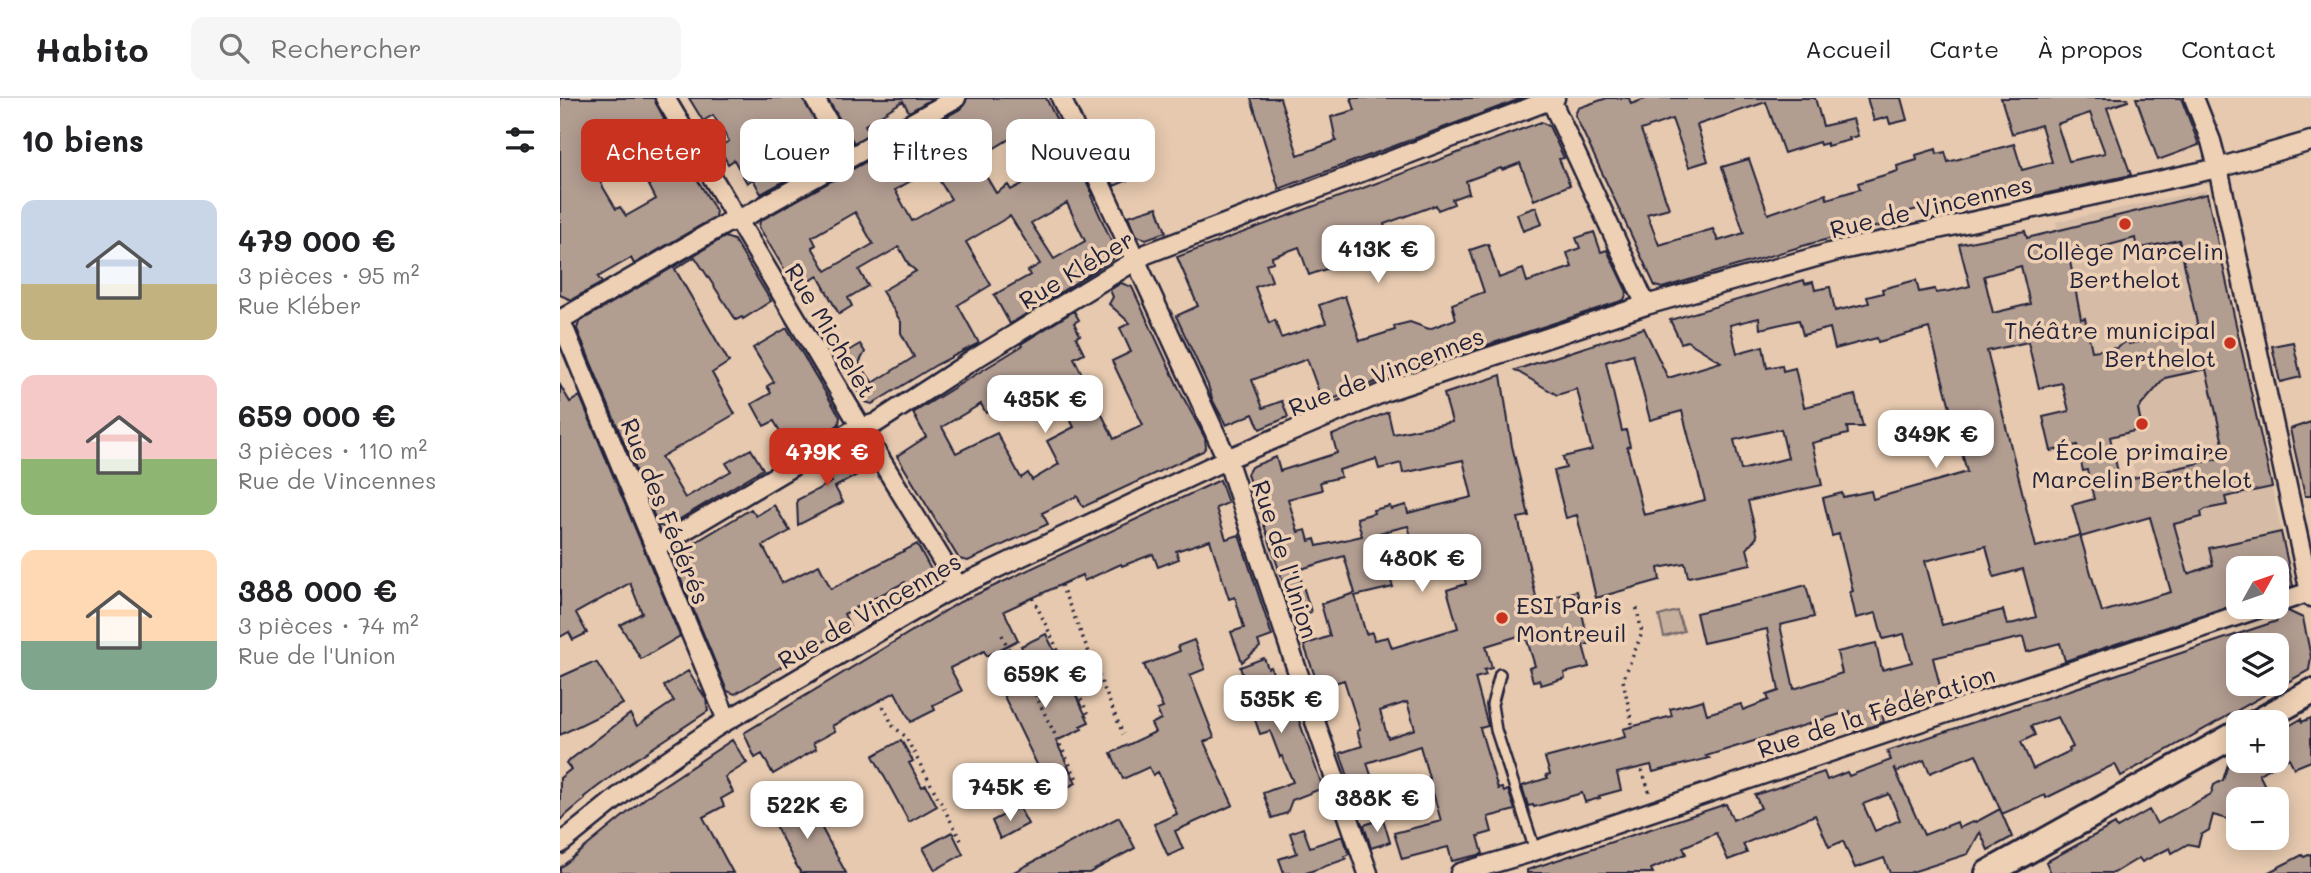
<!DOCTYPE html>
<html lang="fr">
<head>
<meta charset="utf-8">
<style>
  :root { --surface:#fff; --page:#f6f6f6; --text:#202124; --muted:#757577; --line:#e0e0e0; --accent:#c8321e }
  body { margin:0; font-family:Mali,sans-serif; background:var(--page); color:var(--text); height:100vh; display:flex; flex-direction:column; font-size:26px; white-space:nowrap }
  * { box-sizing:border-box; margin:0 }
  p { font-size:23px; color:var(--muted) }
  .icon { flex:none; width:38px; height:38px; fill:none; stroke:currentColor; stroke-width:2; stroke-linecap:round; stroke-linejoin:round }
  .map { position:relative; flex:1; overflow:hidden }
  .drawer { display:flex; flex-direction:column; background:var(--surface); width:560px }
  .drawer>* { flex:none }
  .hud { position:absolute; left:21px; top:21px; width:665px; height:63px; display:flex; gap:14px }
  .needle { width:46px; rotate:50deg }
  .tools { position:absolute; left:1666px; top:458px; display:grid; gap:14px }
  .tools a { display:grid; place-items:center; width:63px; height:63px; border-radius:14px; background:var(--surface); box-shadow:0 4px 18px #0003; font-size:35px }
  .price { position:absolute; translate:-50% -60px; padding:0 16px; border-radius:14px; background:#fff; color:#222; font-size:23px; line-height:46px; filter:drop-shadow(0 2px 4px #0008) }
  .price::after { content:''; position:absolute; left:50%; top:42px; width:21px; height:16px; margin-left:-10px; background:inherit; clip-path:polygon(0 0,100% 0,50% 100%) }
  .price.active { background:var(--accent); color:#fff }
  ul { padding:0; list-style:none }
  li { display:flex; align-items:center; gap:21px; height:175px; padding:0 21px }
  li span { display:grid; place-items:center; flex:none; width:196px; height:140px; border-radius:14px; color:#555 }
  li>.icon { margin-inline-start:auto }
  span .icon { width:84px; height:84px; fill:#fffc; stroke-width:1 }
  li b { font-size:30px }
  h2 { display:flex; justify-content:space-between; align-items:center; height:84px; padding:0 21px; font-size:30px }
  .tag { padding:0 24px; border-radius:14px; background:var(--surface); box-shadow:0 4px 18px #0003; font-size:24px; line-height:63px }
  .tag.active { background:var(--accent); color:#fff }
  header { display:flex; align-items:center; gap:42px; box-sizing:border-box; height:98px; padding:0 35px; background:var(--surface); border-bottom:2px solid var(--line) }
  header strong { font-size:33px }
  nav { display:flex; gap:38px; margin-inline-start:auto; font-size:24px }
  .search { width:490px; height:63px; background:var(--page); display:flex; align-items:center; gap:18px; box-sizing:border-box; padding:0 24px; border-radius:14px; color:var(--muted); font-size:26px }
  main { display:flex; flex:1; min-height:0 }
  .map>svg:first-child { display:block }
  .built { fill:#d6bca6 }
  .green { fill:#c6ae9c; stroke:#74686c; stroke-width:2 }
  .building { fill:#b29d91; stroke:#22223b; stroke-width:2; fill-rule:evenodd }
  .lines { fill:none; stroke-linecap:round; stroke-linejoin:round }
  .lane-casing { stroke:#22223b; stroke-width:14 }
  .street-casing { stroke:#22223b; stroke-width:23 }
  .secondary-casing { stroke:#22223b; stroke-width:30 }
  .path { stroke:#22223b; stroke-width:3.5; stroke-dasharray:2 5; stroke-linecap:butt }
  .lane { stroke:#eed0b4; stroke-width:9 }
  .street { stroke:#eed0b4; stroke-width:18 }
  .secondary { stroke:#eed0b4; stroke-width:24 }
  .poi-dot { fill:#c8321e; stroke:#eed0b4; stroke-width:2.5 }
  .labels { text-anchor:middle; dominant-baseline:central; stroke-width:7; stroke-linejoin:round; paint-order:stroke }
  .street-label { font-size:24px; fill:#22223b; stroke:#eed0b4 }
  .poi-label { font-size:24px; fill:#22223b; stroke:#eed0b4 }
</style>
</head>
<body>
<header>
<strong>Habito</strong>
<div class="search"><svg class="icon" aria-label="search" viewBox="0 0 24 24"><circle cx="10" cy="10" r="6"/><path d="M15 15l6 6"/></svg>Rechercher</div>
<nav><a>Accueil</a><a>Carte</a><a>À propos</a><a>Contact</a></nav>
</header>
<main>
<section class="drawer">
<h2>10 biens<svg class="icon" aria-label="filters" viewBox="0 0 24 24"><path d="M4 7h16M4 17h16"/><circle cx="9" cy="7" r="2"/><circle cx="15" cy="17" r="2"/></svg></h2>
<ul>
<li><span style="background:linear-gradient(#c9d6e8 60%,#c2b280 0)"><svg class="icon" aria-label="home" viewBox="0 0 24 24"><path d="M3 11l9-7 9 7M6 9v11h12V9"/></svg></span><div><b>479 000 €</b><p>3 pièces · 95 m²</p><p>Rue Kléber</p></div></li>
<li><span style="background:linear-gradient(#f6c9c9 60%,#8fb573 0)"><svg class="icon" aria-label="home" viewBox="0 0 24 24"><path d="M3 11l9-7 9 7M6 9v11h12V9"/></svg></span><div><b>659 000 €</b><p>3 pièces · 110 m²</p><p>Rue de Vincennes</p></div></li>
<li><span style="background:linear-gradient(#ffd9b3 65%,#7fa58c 0)"><svg class="icon" aria-label="home" viewBox="0 0 24 24"><path d="M3 11l9-7 9 7M6 9v11h12V9"/></svg></span><div><b>388 000 €</b><p>3 pièces · 74 m²</p><p>Rue de l'Union</p></div></li>
</ul>
</section>
<div class="map">
<svg width="1751" height="775" viewBox="0 0 1751 775">
  <rect width="100%" height="100%" fill="#e6c9af"/>
  <filter id="ink" filterUnits="userSpaceOnUse"><feTurbulence type="fractalNoise" baseFrequency=".0143" numOctaves="2"/><feDisplacementMap in="SourceGraphic" scale="14" xChannelSelector="R" yChannelSelector="G"/><feConvolveMatrix kernelMatrix="1 2 1 2 8 2 1 2 1" color-interpolation-filters="sRGB"/></filter>
  <g filter="url(#ink)">
    <path class="built" d="M 1646,92 L 1734,489 L 1717,494 L 1717,471 L 1678,471 L 1678,507 L 1619,526 L 1561,327 L 1544,331 L 1496,124 Z"/>
    <path class="green" d="M 1117,513 L 1124,533 L 1104,539 L 1099,518 Z"/>
    <path class="building" d="M 0,0 L 94,0 L 106,25 L 102,22 L 156,113 L 155,119 L 74,166 L 71,160 L 38,179 L 42,185 L 11,202 L 0,197 ZM 77,64 L 96,101 L 66,118 L 60,109 L 56,111 L 40,84 Z
      M 129,0 L 243,0 L 274,56 L 201,96 L 193,81 L 187,85 L 174,62 L 168,66 L 159,49 L 169,43 L 153,17 L 143,23 Z
      M 267,0 L 373,0 L 349,14 L 343,3 L 305,27 L 310,35 L 294,45 Z
      M 407,0 L 486,0 L 533,97 L 531,98 L 556,153 L 553,161 L 450,226 L 434,197 L 470,177 L 468,173 L 480,166 L 450,118 L 406,144 L 431,187 L 398,207 L 419,245 L 376,267 L 312,306 L 305,304 L 277,259 L 300,246 L 305,254 L 299,265 L 313,285 L 354,259 L 341,235 L 341,224 L 322,193 L 356,173 L 349,167 L 339,149 L 299,172 L 308,188 L 288,200 L 292,208 L 279,216 L 258,178 L 248,184 L 238,166 L 226,174 L 199,129 L 200,123 L 402,10 ZM 463,33 L 478,65 L 474,67 L 479,77 L 451,92 L 448,87 L 436,95 L 416,61 ZM 372,71 L 391,101 L 352,123 L 335,92 ZM 507,105 L 525,143 L 494,161 L 471,125 ZM 295,114 L 313,146 L 266,173 L 252,149 L 256,147 L 252,139 Z
      M 691,0 L 720,0 L 738,57 L 776,43 L 771,19 L 795,12 L 791,0 L 963,0 L 719,91 Z
      M 1047,0 L 1069,0 L 1071,6 L 1088,0 L 1255,0 L 1263,28 L 1293,21 L 1298,38 L 1289,40 L 1290,42 L 1267,48 L 1267,45 L 1260,47 L 1259,44 L 1224,55 L 1206,4 L 1137,27 L 1148,63 L 1129,69 L 1112,21 L 1081,32 L 1109,110 L 1087,116 L 1099,147 L 1153,131 L 1158,143 L 1184,135 L 1162,69 L 1189,61 L 1208,116 L 1266,96 L 1267,101 L 1300,91 L 1298,85 L 1338,73 L 1337,68 L 1357,62 L 1356,57 L 1376,51 L 1377,56 L 1385,54 L 1388,64 L 1454,46 L 1462,72 L 1492,64 L 1481,27 L 1452,36 L 1441,0 L 1567,0 L 1568,3 L 1547,10 L 1571,77 L 1470,99 L 1466,86 L 1436,97 L 1426,97 L 1425,94 L 1346,114 L 1347,121 L 1253,145 L 1102,190 L 1095,188 L 1015,17 L 1018,10 ZM 1530,15 L 1545,55 L 1509,63 L 1497,26 Z
      M 1307,0 L 1341,0 L 1347,22 L 1330,26 L 1328,19 L 1314,23 Z
      M 1576,0 L 1621,0 L 1639,47 L 1598,62 Z
      M 981,24 L 989,28 L 1004,60 L 999,61 L 1010,87 L 974,102 L 960,65 L 942,72 L 941,70 L 906,83 L 909,95 L 892,101 L 894,106 L 878,112 L 876,107 L 824,126 L 836,163 L 813,170 L 800,132 L 767,144 L 775,168 L 749,177 L 739,149 L 712,159 L 713,164 L 706,166 L 712,183 L 695,189 L 709,225 L 715,222 L 721,240 L 766,225 L 759,207 L 785,198 L 800,243 L 835,232 L 834,228 L 850,224 L 869,231 L 896,221 L 892,206 L 924,194 L 910,152 L 928,146 L 939,180 L 963,171 L 967,184 L 1012,169 L 1007,155 L 1020,150 L 1016,140 L 1034,134 L 1041,154 L 1047,152 L 1067,194 L 1064,202 L 839,276 L 838,275 L 763,305 L 747,261 L 692,282 L 703,310 L 722,303 L 728,319 L 700,331 L 693,316 L 666,327 L 653,303 L 648,287 L 616,218 L 638,208 L 617,159 Z
      M 568,25 L 585,75 L 554,88 L 532,41 Z
      M 1647,96 L 1712,389 L 1665,399 L 1667,407 L 1646,411 L 1641,414 L 1642,419 L 1614,426 L 1628,476 L 1653,467 L 1649,450 L 1721,434 L 1733,488 L 1717,493 L 1717,471 L 1707,471 L 1706,466 L 1678,471 L 1678,505 L 1505,563 L 1500,545 L 1467,554 L 1463,539 L 1373,560 L 1382,596 L 1321,611 L 1324,624 L 1295,634 L 1290,613 L 1146,658 L 1149,660 L 1093,674 L 1091,667 L 1057,675 L 1061,692 L 1039,698 L 1040,700 L 1025,704 L 1022,695 L 974,709 L 973,707 L 968,708 L 962,688 L 988,680 L 986,677 L 990,676 L 985,660 L 1065,639 L 1063,631 L 1112,618 L 1110,611 L 1143,602 L 1147,616 L 1181,606 L 1183,612 L 1209,602 L 1207,597 L 1219,593 L 1207,531 L 1143,545 L 1136,515 L 1214,497 L 1214,496 L 1246,487 L 1254,519 L 1220,527 L 1234,591 L 1282,575 L 1277,554 L 1316,545 L 1322,572 L 1352,564 L 1344,536 L 1323,541 L 1316,515 L 1296,520 L 1290,494 L 1293,493 L 1279,436 L 1272,438 L 1263,400 L 1282,395 L 1283,399 L 1311,393 L 1313,401 L 1407,374 L 1369,230 L 1318,244 L 1317,240 L 1275,251 L 1270,230 L 1243,237 L 1239,222 L 1200,231 L 1199,220 L 1170,227 L 1177,255 L 1203,248 L 1207,270 L 1222,267 L 1223,273 L 1235,270 L 1244,309 L 1295,297 L 1303,329 L 1287,329 L 1288,336 L 1252,345 L 1262,387 L 1188,403 L 1197,439 L 1187,451 L 1191,466 L 1128,479 L 1125,465 L 1098,470 L 1100,482 L 1036,500 L 1017,417 L 1006,420 L 994,373 L 1006,370 L 1003,359 L 1032,352 L 1017,291 L 997,297 L 955,272 L 1084,230 L 1108,280 L 1161,264 L 1127,243 L 1121,245 L 1110,222 L 1244,182 L 1245,186 L 1253,184 L 1255,192 L 1270,189 L 1275,213 L 1309,205 L 1307,199 L 1323,195 L 1322,191 L 1356,182 L 1359,194 L 1375,191 L 1376,195 L 1390,193 L 1410,188 L 1399,146 L 1465,133 L 1467,140 ZM 1575,140 L 1577,151 L 1619,142 L 1638,230 L 1569,246 L 1569,242 L 1556,250 L 1532,253 L 1525,220 L 1521,221 L 1509,158 ZM 1461,168 L 1470,206 L 1433,215 L 1424,178 ZM 1468,244 L 1479,290 L 1502,285 L 1509,313 L 1483,319 L 1491,353 L 1517,347 L 1523,373 L 1527,372 L 1534,401 L 1512,407 L 1521,439 L 1590,419 L 1611,494 L 1542,514 L 1520,437 L 1476,449 L 1427,253 ZM 1073,256 L 1090,322 L 1122,313 L 1145,402 L 1084,417 L 1067,349 L 1070,348 L 1066,332 L 1062,333 L 1046,264 ZM 1646,271 L 1666,359 L 1560,383 L 1550,339 L 1582,331 L 1578,311 L 1605,280 ZM 1221,331 L 1228,360 L 1181,372 L 1174,342 ZM 1426,448 L 1434,479 L 1463,471 L 1476,519 L 1447,527 L 1443,512 L 1382,527 L 1365,463 Z
      M 597,109 L 606,134 L 586,141 L 577,138 L 568,118 Z
      M 976,109 L 982,126 L 963,133 L 957,116 Z
      M 165,139 L 174,142 L 211,203 L 183,221 L 182,219 L 176,222 L 135,159 L 115,171 L 169,264 L 152,275 L 175,316 L 101,359 L 125,400 L 171,373 L 166,365 L 191,351 L 203,371 L 105,430 L 98,427 L 17,231 L 19,224 Z
      M 561,185 L 572,189 L 622,297 L 645,340 L 646,349 L 643,353 L 523,409 L 517,398 L 482,415 L 488,426 L 408,463 L 399,461 L 337,358 L 366,339 L 353,315 L 462,248 L 461,246 L 514,213 L 519,222 L 514,225 L 520,237 L 516,239 L 524,255 L 514,260 L 554,341 L 583,327 L 552,263 L 571,254 L 560,230 L 570,225 L 549,206 L 553,199 L 550,192 ZM 491,284 L 514,329 L 487,343 L 499,366 L 472,382 L 468,375 L 461,380 L 437,335 L 396,355 L 382,329 L 421,306 L 426,315 L 466,293 L 467,296 Z
      M 227,230 L 280,319 L 279,326 L 271,332 L 232,354 L 214,323 L 204,328 L 192,306 L 211,295 L 207,288 L 214,284 L 193,250 Z
      M 1733,244 L 1741,279 L 1720,284 L 1712,248 Z
      M 941,277 L 952,348 L 969,418 L 958,420 L 977,503 L 1017,493 L 1029,546 L 1023,547 L 1029,569 L 1004,575 L 1005,580 L 981,587 L 979,582 L 973,583 L 969,570 L 975,568 L 965,536 L 926,548 L 932,570 L 924,572 L 926,577 L 915,580 L 928,628 L 920,630 L 938,691 L 942,690 L 944,694 L 948,692 L 955,712 L 928,719 L 932,734 L 918,738 L 923,756 L 892,763 L 888,749 L 842,761 L 834,735 L 881,723 L 860,648 L 807,665 L 814,686 L 793,693 L 780,655 L 802,648 L 797,633 L 800,632 L 784,582 L 759,590 L 744,547 L 770,538 L 761,506 L 795,495 L 784,458 L 738,472 L 751,514 L 735,520 L 687,376 L 691,369 L 716,359 L 720,373 L 777,355 L 772,337 L 828,314 L 833,336 L 892,324 L 884,296 ZM 816,361 L 819,371 L 841,365 L 843,375 L 903,362 L 912,399 L 848,415 L 846,407 L 831,411 L 830,408 L 813,412 L 814,415 L 797,420 L 802,438 L 776,444 L 757,448 L 755,441 L 749,443 L 746,432 L 738,434 L 728,401 L 762,392 L 760,384 L 781,379 L 779,372 ZM 848,428 L 858,463 L 898,452 L 906,486 L 887,492 L 898,530 L 832,550 L 828,539 L 814,542 L 812,534 L 806,536 L 795,498 L 833,489 L 824,462 L 828,461 L 819,435 ZM 847,604 L 855,631 L 828,640 L 820,613 Z
      M 0,287 L 10,304 L 20,298 L 120,538 L 81,561 L 60,527 L 82,515 L 70,485 L 16,515 L 27,535 L 13,542 L 9,534 L 0,539 Z
      M 1751,324 L 1751,398 L 1745,398 L 1730,331 Z
      M 283,351 L 299,376 L 275,389 L 283,404 L 238,427 L 237,402 L 272,384 L 262,364 Z
      M 660,382 L 668,405 L 656,410 L 666,441 L 679,437 L 712,538 L 698,543 L 700,549 L 682,564 L 671,534 L 684,530 L 675,499 L 669,501 L 650,442 L 616,453 L 619,461 L 598,469 L 593,456 L 562,468 L 561,466 L 524,483 L 522,477 L 444,513 L 458,542 L 427,558 L 424,553 L 390,570 L 402,593 L 373,607 L 375,612 L 351,624 L 335,594 L 272,628 L 275,633 L 253,645 L 256,651 L 213,676 L 202,656 L 195,660 L 184,635 L 400,504 Z
      M 214,407 L 230,433 L 203,448 L 222,485 L 259,467 L 271,491 L 357,446 L 375,479 L 350,494 L 345,484 L 284,516 L 290,528 L 175,596 L 167,593 L 114,465 L 116,456 L 191,411 L 196,418 Z
      M 1728,513 L 1743,520 L 1751,559 L 1749,572 L 1561,678 L 1555,666 L 1486,700 L 1485,697 L 1442,716 L 1416,656 L 1370,675 L 1364,662 L 1337,674 L 1334,669 L 1364,737 L 1397,724 L 1399,730 L 1415,723 L 1416,724 L 1440,711 L 1452,739 L 1428,752 L 1420,734 L 1408,756 L 1349,775 L 1330,775 L 1324,760 L 1295,770 L 1283,743 L 1269,749 L 1255,717 L 1183,746 L 1187,755 L 1168,762 L 1156,735 L 1123,749 L 1126,756 L 1091,771 L 1093,775 L 967,775 L 967,772 L 1166,706 L 1173,722 L 1201,710 L 1195,697 L 1264,674 L 1267,682 L 1287,674 L 1289,678 L 1331,662 L 1327,653 L 1717,523 L 1717,516 ZM 1678,548 L 1717,548 L 1717,586 L 1678,586 ZM 1498,619 L 1513,649 L 1509,651 L 1510,653 L 1473,671 L 1461,644 L 1475,637 L 1471,628 ZM 1329,696 L 1340,722 L 1315,733 L 1303,706 Z
      M 486,536 L 529,624 L 520,628 L 522,631 L 496,643 L 516,685 L 498,694 L 493,684 L 487,687 L 439,588 L 472,571 L 461,548 Z
      M 634,542 L 645,571 L 630,577 L 654,639 L 644,644 L 673,707 L 615,733 L 623,751 L 608,758 L 594,726 L 617,716 L 598,674 L 593,677 L 589,669 L 563,681 L 551,655 L 595,634 L 591,626 L 601,621 L 597,612 L 603,610 L 584,567 L 620,553 L 618,548 Z
      M 704,560 L 708,570 L 711,569 L 717,589 L 726,586 L 763,690 L 732,702 L 727,715 L 712,720 L 703,695 L 733,684 L 722,658 L 720,659 L 710,633 L 700,636 L 680,580 L 683,578 L 680,569 Z
      M 31,565 L 37,565 L 63,606 L 0,637 L 0,579 Z
      M 128,573 L 146,601 L 148,613 L 64,669 L 24,699 L 25,701 L 0,722 L 0,680 L 11,671 L 6,665 L 70,616 L 77,628 L 114,603 L 104,588 Z
      M 1751,620 L 1751,663 L 1734,670 L 1729,660 L 1699,676 L 1712,702 L 1678,702 L 1678,724 L 1653,717 L 1649,732 L 1641,737 L 1638,748 L 1628,746 L 1612,755 L 1610,750 L 1582,764 L 1579,760 L 1554,775 L 1491,775 L 1486,764 L 1555,726 L 1557,730 L 1589,712 L 1597,726 L 1651,696 L 1654,687 L 1663,682 L 1669,663 L 1717,663 L 1717,635 L 1741,621 L 1742,624 Z
      M 172,642 L 187,665 L 165,679 L 173,694 L 161,701 L 164,708 L 143,719 L 173,775 L 0,775 L 0,770 L 89,697 Z
      M 341,642 L 353,663 L 349,665 L 362,689 L 366,687 L 377,708 L 349,724 L 313,658 Z
      M 246,701 L 286,775 L 241,775 L 235,765 L 211,720 Z
      M 459,709 L 468,726 L 440,741 L 432,723 Z
      M 559,719 L 575,750 L 529,775 L 452,775 Z
      M 823,721 L 830,744 L 811,750 L 804,727 Z
      M 743,730 L 750,749 L 783,738 L 789,756 L 785,758 L 786,761 L 746,775 L 724,775 L 719,761 L 737,755 L 730,735 Z
      M 392,734 L 403,756 L 375,772 L 363,750 Z
      M 1751,756 L 1751,775 L 1707,775 L 1742,757 L 1744,759 Z"/>
    <g class="lines">
      <defs>
        <path id="lane" d="M 940,576 L 932,607 L 936,632 L 975,752"/>
        <path id="street" d="M 105,0 L 308,341 L 398,488
          M 254,0 L 289,59
          M 501,0 L 667,361 L 736,569 L 808,775
          M 990,0 L 1086,207
          M 1634,0 L 1651,43 L 1658,70 L 1751,499
          M 0,221 L 167,622
          M 0,222 L 165,126 L 188,117 L 396,0
          M 95,450 L 290,334 L 316,325 L 416,260 L 586,156 L 995,0
          M 1717,505 L 1750,494
          M 0,746 L 83,679 L 156,629 L 384,495 L 667,361 L 827,293 L 1086,207 L 1277,153 L 1658,70 L 1751,43
          M 900,775 L 968,755 L 1703,509"/>
        <path id="secondary" d="M 1696,625 L 1751,594
          M 1428,775 L 1678,635"/>
      </defs>
      <use href="#lane" class="lane-casing"/>
      <use href="#street" class="street-casing"/>
      <use href="#secondary" class="secondary-casing"/>
      <path class="path" d="M 501,487 L 563,636
        M 473,500 L 530,620
        M 442,537 L 459,573 L 464,574 L 518,683
        M 320,602 L 333,628 L 345,638 L 403,746
        M 1072,626 L 1063,582 L 1082,535 L 1076,507
        M 1082,672 L 1090,696"/>
      <use href="#lane" class="lane"/>
      <use href="#street" class="street"/>
      <use href="#secondary" class="secondary"/>
    </g>
  </g>
  <g class="poi-dot">
    <circle cx="1565" cy="126" r="7"/>
    <circle cx="1670" cy="245" r="7"/>
    <circle cx="1582" cy="326" r="7"/>
    <circle cx="942" cy="520" r="7"/>
  </g>
  <g class="labels">
    <g class="street-label">
      <text transform="translate(1371 108) rotate(-13)">Rue de Vincennes</text>
      <text transform="translate(516 171) rotate(-31)">Rue Kléber</text>
      <text transform="translate(271 232) rotate(59)">Rue Michelet</text>
      <text transform="translate(826 273) rotate(-21)">Rue de Vincennes</text>
      <text transform="translate(106 413) rotate(68)">Rue des Fédérés</text>
      <text transform="translate(726 461) rotate(72)">Rue de l'Union</text>
      <text transform="translate(309 512) rotate(-30)">Rue de Vincennes</text>
      <text transform="translate(1316 613) rotate(-18)">Rue de la Fédération</text>
    </g>
    <g class="poi-label">
      <text x="1565" y="152">Collège Marcelin<tspan x="1565" dy="28">Berthelot</tspan></text>
      <text x="1656" y="231" text-anchor="end">Théâtre municipal<tspan x="1656" dy="28">Berthelot</tspan></text>
      <text x="1582" y="352">École primaire<tspan x="1582" dy="28">Marcelin Berthelot</tspan></text>
      <text x="956" y="506" text-anchor="start">ESI Paris<tspan x="956" dy="28">Montreuil</tspan></text>
    </g>
  </g>
</svg>
<div class="tools">
<a><svg class="needle" viewBox="-14 -14 28 28"><path d="M0-13l5 13h-10z" fill="#e53935"/><path d="M0 13l5-13h-10z" fill="#757577"/></svg></a>
<a><svg class="icon" aria-label="layers" viewBox="0 0 24 24"><path d="M12 4l9 5-9 5-9-5zM3 14l9 5 9-5"/></svg></a>
<a>+</a>
<a>−</a>
</div>
<b class="price" style="left:818px;top:187px">413K €</b>
<b class="price" style="left:485px;top:337px">435K €</b>
<b class="price" style="left:1376px;top:372px">349K €</b>
<b class="price active" style="left:267px;top:390px">479K €</b>
<b class="price" style="left:862px;top:496px">480K €</b>
<b class="price" style="left:485px;top:612px">659K €</b>
<b class="price" style="left:721px;top:637px">535K €</b>
<b class="price" style="left:450px;top:725px">745K €</b>
<b class="price" style="left:817px;top:736px">388K €</b>
<b class="price" style="left:247px;top:743px">522K €</b>
<div class="hud">
<a class="tag active">Acheter</a>
<a class="tag">Louer</a>
<a class="tag">Filtres</a>
<a class="tag">Nouveau</a>
</div>
</div>
</main>
</body>
</html>
